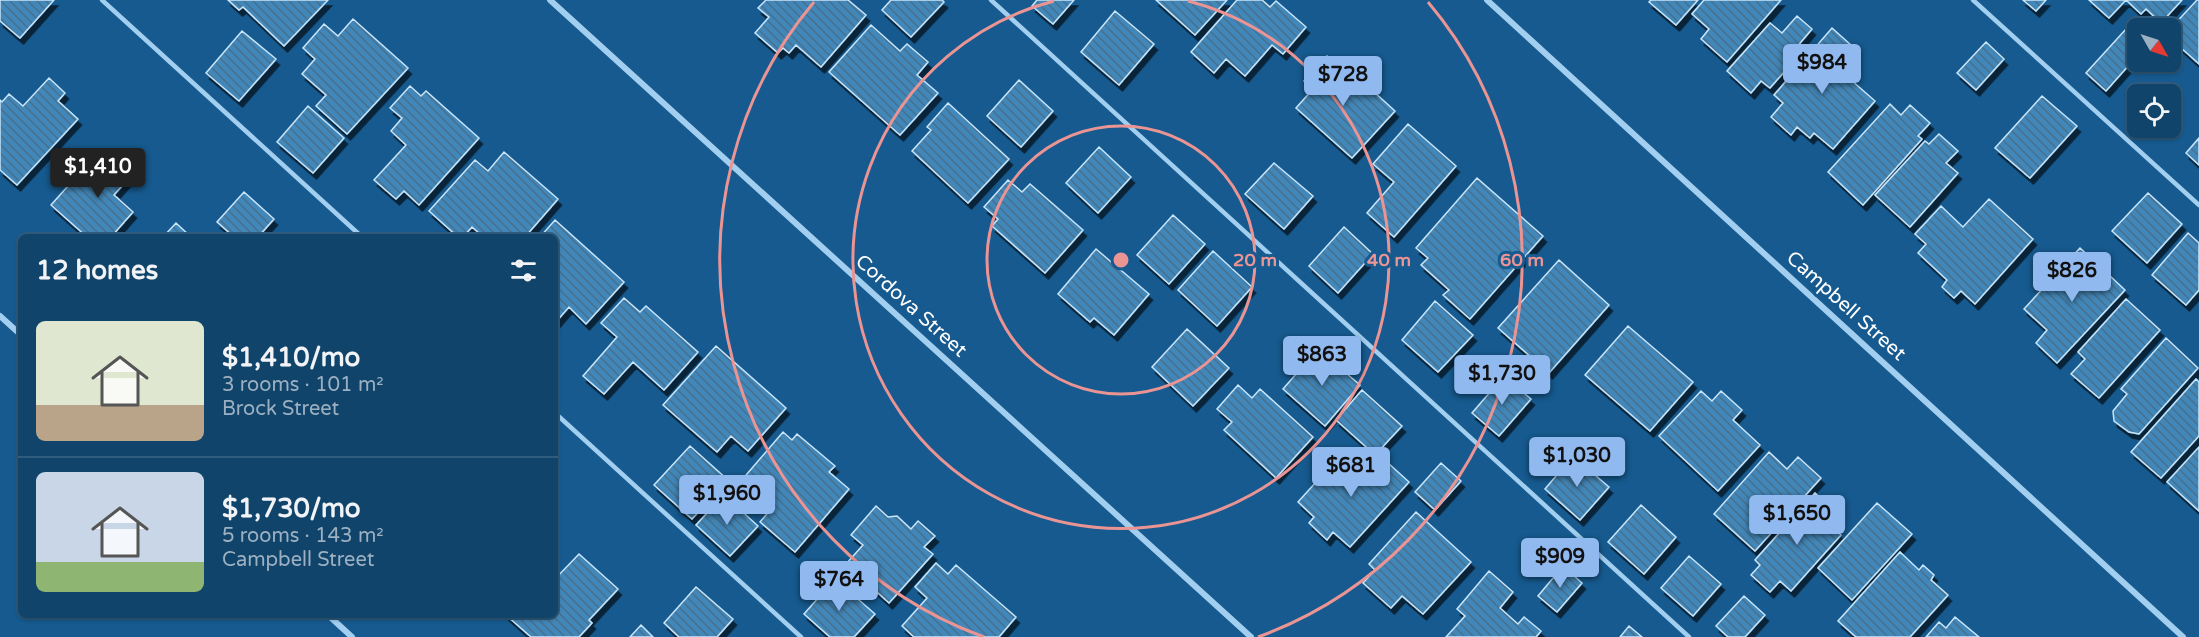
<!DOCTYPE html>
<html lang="en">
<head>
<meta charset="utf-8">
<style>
  :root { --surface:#10446b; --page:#194b71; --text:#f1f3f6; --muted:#9cb0c1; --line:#305c7e; --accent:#90b9f0 }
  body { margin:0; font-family:"Varela Round",sans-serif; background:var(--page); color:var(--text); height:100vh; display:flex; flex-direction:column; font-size:22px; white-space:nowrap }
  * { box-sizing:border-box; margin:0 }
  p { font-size:20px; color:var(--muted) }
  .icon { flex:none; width:33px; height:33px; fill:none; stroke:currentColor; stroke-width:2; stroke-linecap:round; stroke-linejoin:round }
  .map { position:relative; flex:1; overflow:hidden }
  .drawer { position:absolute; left:18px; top:234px; width:540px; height:384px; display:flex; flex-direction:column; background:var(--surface); border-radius:9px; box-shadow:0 2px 4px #0004,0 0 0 2px var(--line) }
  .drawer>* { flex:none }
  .needle { width:39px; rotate:129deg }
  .buttons { position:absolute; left:2127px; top:18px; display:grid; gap:12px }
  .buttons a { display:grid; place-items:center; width:54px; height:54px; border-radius:9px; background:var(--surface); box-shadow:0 2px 4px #0004,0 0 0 2px var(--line); font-size:30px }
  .price { position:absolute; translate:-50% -51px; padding:0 14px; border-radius:6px; background:var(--accent); color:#111; font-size:20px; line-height:39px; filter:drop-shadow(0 2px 3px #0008) }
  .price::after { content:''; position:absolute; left:50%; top:36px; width:18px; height:14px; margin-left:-9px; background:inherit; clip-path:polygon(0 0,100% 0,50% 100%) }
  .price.current { background:#222; color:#fff }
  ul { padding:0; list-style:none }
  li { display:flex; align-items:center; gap:18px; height:150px; padding:0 18px }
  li+li { border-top:2px solid var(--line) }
  li span { display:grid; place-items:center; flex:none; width:168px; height:120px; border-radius:9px; color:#555 }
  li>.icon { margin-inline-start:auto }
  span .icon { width:72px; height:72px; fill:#fffc; stroke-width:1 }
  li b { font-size:26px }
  h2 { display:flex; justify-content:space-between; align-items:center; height:72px; padding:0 18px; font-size:26px }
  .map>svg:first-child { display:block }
  .building { fill:url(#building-back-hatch); stroke:#c8e6fb; stroke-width:1.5; filter:url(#shadow) }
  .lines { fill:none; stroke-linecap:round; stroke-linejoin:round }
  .lane { stroke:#a2cff0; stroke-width:4.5 }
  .street { stroke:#a2cff0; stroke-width:6 }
  .ring { fill:none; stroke:#ea9494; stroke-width:3 }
  .labels { text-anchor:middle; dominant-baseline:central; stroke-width:6; stroke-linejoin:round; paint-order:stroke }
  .street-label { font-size:20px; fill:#fff; stroke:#165a8f }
  .centre { fill:#ea9494; stroke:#165a8f; stroke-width:3 }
  .ring-label { font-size:18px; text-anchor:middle; font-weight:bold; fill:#ea9494; stroke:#165a8f; stroke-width:6; stroke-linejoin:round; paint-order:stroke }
</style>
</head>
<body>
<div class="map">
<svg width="2199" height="637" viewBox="0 0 2199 637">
  <defs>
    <pattern id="building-back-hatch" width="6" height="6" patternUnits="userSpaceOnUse" patternTransform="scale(1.5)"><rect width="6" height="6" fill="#4387b9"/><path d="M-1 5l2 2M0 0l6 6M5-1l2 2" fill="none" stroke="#476f8d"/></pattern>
    <filter id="shadow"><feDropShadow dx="3.5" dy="6" stdDeviation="0" flood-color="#0009"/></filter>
  </defs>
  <rect width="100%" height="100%" fill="#165a8f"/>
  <path class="building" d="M 0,0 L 54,0 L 20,38 L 0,21 Z
    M 228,0 L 328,0 L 284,46 L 243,7 L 239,10 Z
    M 766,0 L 848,0 L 866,15 L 821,67 L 796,45 L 789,53 L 783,48 L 778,53 L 755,33 L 769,17 L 758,8 Z
    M 891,0 L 942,0 L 944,2 L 911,37 L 882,10 Z
    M 1037,0 L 1074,0 L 1053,24 L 1032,6 Z
    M 1156,0 L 1227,0 L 1195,35 Z
    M 1237,0 L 1262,0 L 1270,7 L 1276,1 L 1306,27 L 1283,54 L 1272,45 L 1245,76 L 1226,59 L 1214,73 L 1191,52 Z
    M 1651,0 L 1698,0 L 1676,25 L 1649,2 Z
    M 1704,0 L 1781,0 L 1727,62 L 1701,39 L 1709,29 L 1692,14 Z
    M 2023,0 L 2046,0 L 2036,11 Z
    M 2089,0 L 2126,0 L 2109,18 Z
    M 2126,0 L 2182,0 L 2161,23 L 2146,9 L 2141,14 Z
    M 2197,0 L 2199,0 L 2199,64 L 2170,38 L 2170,29 Z
    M 1115,11 L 1154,44 L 1119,85 L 1081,52 Z
    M 1797,16 L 1812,29 L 1796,48 L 1801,53 L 1770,88 L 1761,81 L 1751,93 L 1727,71 L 1770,23 L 1782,33 Z
    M 353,19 L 408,68 L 347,134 L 316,106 L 326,95 L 302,74 L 315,59 L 303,48 L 324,24 L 338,36 Z
    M 871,25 L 900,51 L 907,44 L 928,62 L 917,75 L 938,93 L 900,135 L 829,72 Z
    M 1832,28 L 1851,45 L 1834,65 L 1875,101 L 1833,149 L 1814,133 L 1810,138 L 1797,127 L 1791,135 L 1771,117 L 1783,103 L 1774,95 Z
    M 2126,29 L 2138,40 L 2138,55 L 2106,91 L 2086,73 Z
    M 242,31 L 276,59 L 239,101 L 206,73 Z
    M 1986,42 L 2004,59 L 1976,90 L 1957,73 Z
    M 1327,56 L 1358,84 L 1362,81 L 1395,111 L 1352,158 L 1296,108 L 1313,89 L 1304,81 Z
    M 49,78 L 65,93 L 58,101 L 78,119 L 17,185 L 0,170 L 0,100 L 2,102 L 9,94 L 23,106 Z
    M 1019,80 L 1053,111 L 1021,147 L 987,116 Z
    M 410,86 L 421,96 L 426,91 L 479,138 L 419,205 L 404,191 L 396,199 L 374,180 L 406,145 L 391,131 L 402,118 L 390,108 Z
    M 2042,96 L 2077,126 L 2030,178 L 1995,148 Z
    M 948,103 L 1009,159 L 968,203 L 912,151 L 931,130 L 927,127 Z
    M 1890,104 L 1901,115 L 1910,105 L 1930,123 L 1918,136 L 1922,139 L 1863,205 L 1828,172 Z
    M 308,106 L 344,138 L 313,173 L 277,142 Z
    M 1408,124 L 1456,166 L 1394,237 L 1367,213 L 1394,182 L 1373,164 Z
    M 1939,134 L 1958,151 L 1946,163 L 1958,173 L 1910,227 L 1875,195 L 1925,141 L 1929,144 Z
    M 2199,138 L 2199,165 L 2186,153 Z
    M 1099,147 L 1131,177 L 1098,213 L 1066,183 Z
    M 122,150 L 140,166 L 114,195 L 133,212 L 111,237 L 87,237 L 51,205 L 85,167 L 97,177 Z
    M 504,152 L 558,199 L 525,237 L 476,237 L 479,233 L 472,227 L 463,237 L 458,237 L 429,211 L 475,160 L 488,171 Z
    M 1274,163 L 1313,196 L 1284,229 L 1245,194 Z
    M 1477,178 L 1543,236 L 1470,319 L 1443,295 L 1449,290 L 1421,265 L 1428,258 L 1416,248 Z
    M 1008,180 L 1022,192 L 1030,184 L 1083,230 L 1045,273 L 992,226 L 998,219 L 984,207 Z
    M 244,192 L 274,219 L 258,237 L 234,237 L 217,222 Z
    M 2148,193 L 2182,224 L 2147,263 L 2112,231 Z
    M 1989,199 L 2033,239 L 1975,304 L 1961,291 L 1954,298 L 1942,287 L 1947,280 L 1918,253 L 1926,244 L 1915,234 L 1941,206 L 1963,227 Z
    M 1173,215 L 1205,244 L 1169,284 L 1137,255 Z
    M 555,220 L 624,282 L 586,324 L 569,307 L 555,323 L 555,237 L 540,237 Z
    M 176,223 L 191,237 L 163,237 Z
    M 1344,227 L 1373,254 L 1338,293 L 1309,266 Z
    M 2188,233 L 2199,243 L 2199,290 L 2186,305 L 2152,275 Z
    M 2080,248 L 2125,290 L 2057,363 L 2036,343 L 2047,330 L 2024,309 L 2045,286 L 2041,283 L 2052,271 L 2056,274 Z
    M 1096,249 L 1149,294 L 1114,335 L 1094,318 L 1090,322 L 1058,294 Z
    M 1213,251 L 1252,287 L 1217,326 L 1178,290 Z
    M 1559,260 L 1609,305 L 1549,373 L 1498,328 Z
    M 624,298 L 640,312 L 646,306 L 698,352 L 664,390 L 633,362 L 604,394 L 583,376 L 617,337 L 601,323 Z
    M 2126,299 L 2160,330 L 2099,398 L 2071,374 L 2085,359 L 2078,352 Z
    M 1435,301 L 1473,335 L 1438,372 L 1402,340 Z
    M 1628,326 L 1693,382 L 1650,431 L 1585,375 Z
    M 1187,329 L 1229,368 L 1193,406 L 1152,367 Z
    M 2166,338 L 2198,368 L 2139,434 L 2129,432 L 2114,421 L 2113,411 L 2127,394 L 2121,389 Z
    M 716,346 L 786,408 L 748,451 L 731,436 L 717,452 L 663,405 Z
    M 1318,349 L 1360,385 L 1325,426 L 1283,389 Z
    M 1504,376 L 1531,399 L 1499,436 L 1472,413 Z
    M 2196,379 L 2199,382 L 2199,436 L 2161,478 L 2131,452 Z
    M 1238,385 L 1252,398 L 1260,389 L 1313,437 L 1276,478 L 1224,430 L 1232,422 L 1217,409 Z
    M 1362,390 L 1402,426 L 1375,455 L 1336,420 Z
    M 1701,391 L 1712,401 L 1721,391 L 1742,410 L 1733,420 L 1760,445 L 1718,491 L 1659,436 Z
    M 783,432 L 792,440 L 797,434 L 835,466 L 829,472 L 849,489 L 795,552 L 760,522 L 772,508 L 741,481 Z
    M 690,446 L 728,480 L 692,519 L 654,485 Z
    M 2199,447 L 2199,511 L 2167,482 Z
    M 1346,449 L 1375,475 L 1387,462 L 1409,482 L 1350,547 L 1333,532 L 1327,540 L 1309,523 L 1314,517 L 1298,502 Z
    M 1769,452 L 1787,469 L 1798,457 L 1821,478 L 1755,551 L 1714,514 Z
    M 1573,456 L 1609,487 L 1580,520 L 1545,489 Z
    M 1441,463 L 1461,481 L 1435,510 L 1415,492 Z
    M 1815,493 L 1835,511 L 1825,521 L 1841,535 L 1791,591 L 1780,581 L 1770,592 L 1751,575 L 1760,565 L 1755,560 Z
    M 724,495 L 758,526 L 730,556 L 696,525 Z
    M 1877,503 L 1912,534 L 1852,600 L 1818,568 Z
    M 1641,505 L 1676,537 L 1644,574 L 1608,542 Z
    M 876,506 L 888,517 L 897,516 L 911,529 L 918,521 L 935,536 L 924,547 L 933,554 L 889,603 L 846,564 L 863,545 L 851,535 Z
    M 1416,512 L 1471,562 L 1423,614 L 1402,596 L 1391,608 L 1363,583 L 1375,570 L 1369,564 Z
    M 1900,552 L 1919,570 L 1923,565 L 1934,575 L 1931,580 L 1948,595 L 1910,637 L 1856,637 L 1838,621 Z
    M 579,554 L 618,589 L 589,620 L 592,623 L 579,637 L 531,637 L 506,615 L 555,615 L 555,579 Z
    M 1689,556 L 1721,584 L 1693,616 L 1661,588 Z
    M 936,563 L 948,574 L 956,565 L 1016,617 L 999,637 L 914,637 L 902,626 L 927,598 L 915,587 Z
    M 1563,566 L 1582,583 L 1557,612 L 1538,596 Z
    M 1489,571 L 1513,592 L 1500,608 L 1518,624 L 1524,617 L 1541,631 L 1536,637 L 1446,637 L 1465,616 L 1457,609 Z
    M 835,579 L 875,614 L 854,637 L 830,637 L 804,614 Z
    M 696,587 L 733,619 L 717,637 L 679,637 L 664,623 Z
    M 1744,596 L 1765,615 L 1745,637 L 1728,637 L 1716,626 Z
    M 1955,617 L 1979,637 L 1926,637 L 1939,622 L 1946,628 Z
    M 641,625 L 653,637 L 630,637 Z
    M 1629,626 L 1642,637 L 1620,637 Z"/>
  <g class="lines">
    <path class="lane" d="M 102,0 L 362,237
      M 991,0 L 1689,637
      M 1973,0 L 2199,205
      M 555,413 L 801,637"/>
    <path class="street" d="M 550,0 L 1251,637
      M 1487,0 L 2183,637
      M 0,316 L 21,335
      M 328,615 L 352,637"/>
  </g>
  <g class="ring">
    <circle cx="1121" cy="260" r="134"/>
    <path d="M1188 1A268 268 0 1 1 1054 1"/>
    <path d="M984 637A401 401 0 0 1 814 2M1428 2A401 401 0 0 1 1258 637"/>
  </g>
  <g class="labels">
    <g class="street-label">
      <text transform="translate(911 306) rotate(42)">Cordova Street</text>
      <text transform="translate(1846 306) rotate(42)">Campbell Street</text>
    </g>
  </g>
  <circle cx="1121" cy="260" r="9" class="centre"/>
  <g class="ring-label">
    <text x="1255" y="266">20 m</text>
    <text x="1389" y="266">40 m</text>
    <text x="1522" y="266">60 m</text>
  </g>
</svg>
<div class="buttons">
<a><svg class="needle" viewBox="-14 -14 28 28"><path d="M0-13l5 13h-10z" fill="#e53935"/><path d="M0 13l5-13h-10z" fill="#9cb0c1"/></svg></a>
<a><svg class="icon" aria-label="locate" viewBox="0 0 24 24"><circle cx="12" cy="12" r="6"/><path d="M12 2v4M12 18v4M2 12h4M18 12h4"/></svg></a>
</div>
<b class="price" style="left:1822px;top:95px">$984</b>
<b class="price" style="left:1343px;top:107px">$728</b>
<b class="price current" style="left:98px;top:199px">$1,410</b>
<b class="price" style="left:2072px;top:303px">$826</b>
<b class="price" style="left:1322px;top:387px">$863</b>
<b class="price" style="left:1502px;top:406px">$1,730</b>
<b class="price" style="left:1577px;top:488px">$1,030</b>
<b class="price" style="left:1351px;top:498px">$681</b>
<b class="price" style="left:727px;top:526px">$1,960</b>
<b class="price" style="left:1797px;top:546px">$1,650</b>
<b class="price" style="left:1560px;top:589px">$909</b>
<b class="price" style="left:839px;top:612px">$764</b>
<section class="drawer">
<h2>12 homes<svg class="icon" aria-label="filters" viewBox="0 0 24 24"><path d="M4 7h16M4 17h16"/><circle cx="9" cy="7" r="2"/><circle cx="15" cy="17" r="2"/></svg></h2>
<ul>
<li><span style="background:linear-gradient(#dfe7d0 70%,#b9a48a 0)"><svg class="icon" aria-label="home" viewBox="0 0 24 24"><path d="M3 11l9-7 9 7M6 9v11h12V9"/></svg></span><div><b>$1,410/mo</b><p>3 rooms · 101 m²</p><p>Brock Street</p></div></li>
<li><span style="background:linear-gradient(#c9d6e8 75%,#8fb573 0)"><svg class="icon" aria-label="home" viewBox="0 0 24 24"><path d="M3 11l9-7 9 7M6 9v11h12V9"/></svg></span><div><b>$1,730/mo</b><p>5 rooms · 143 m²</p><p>Campbell Street</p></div></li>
</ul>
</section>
</div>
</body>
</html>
